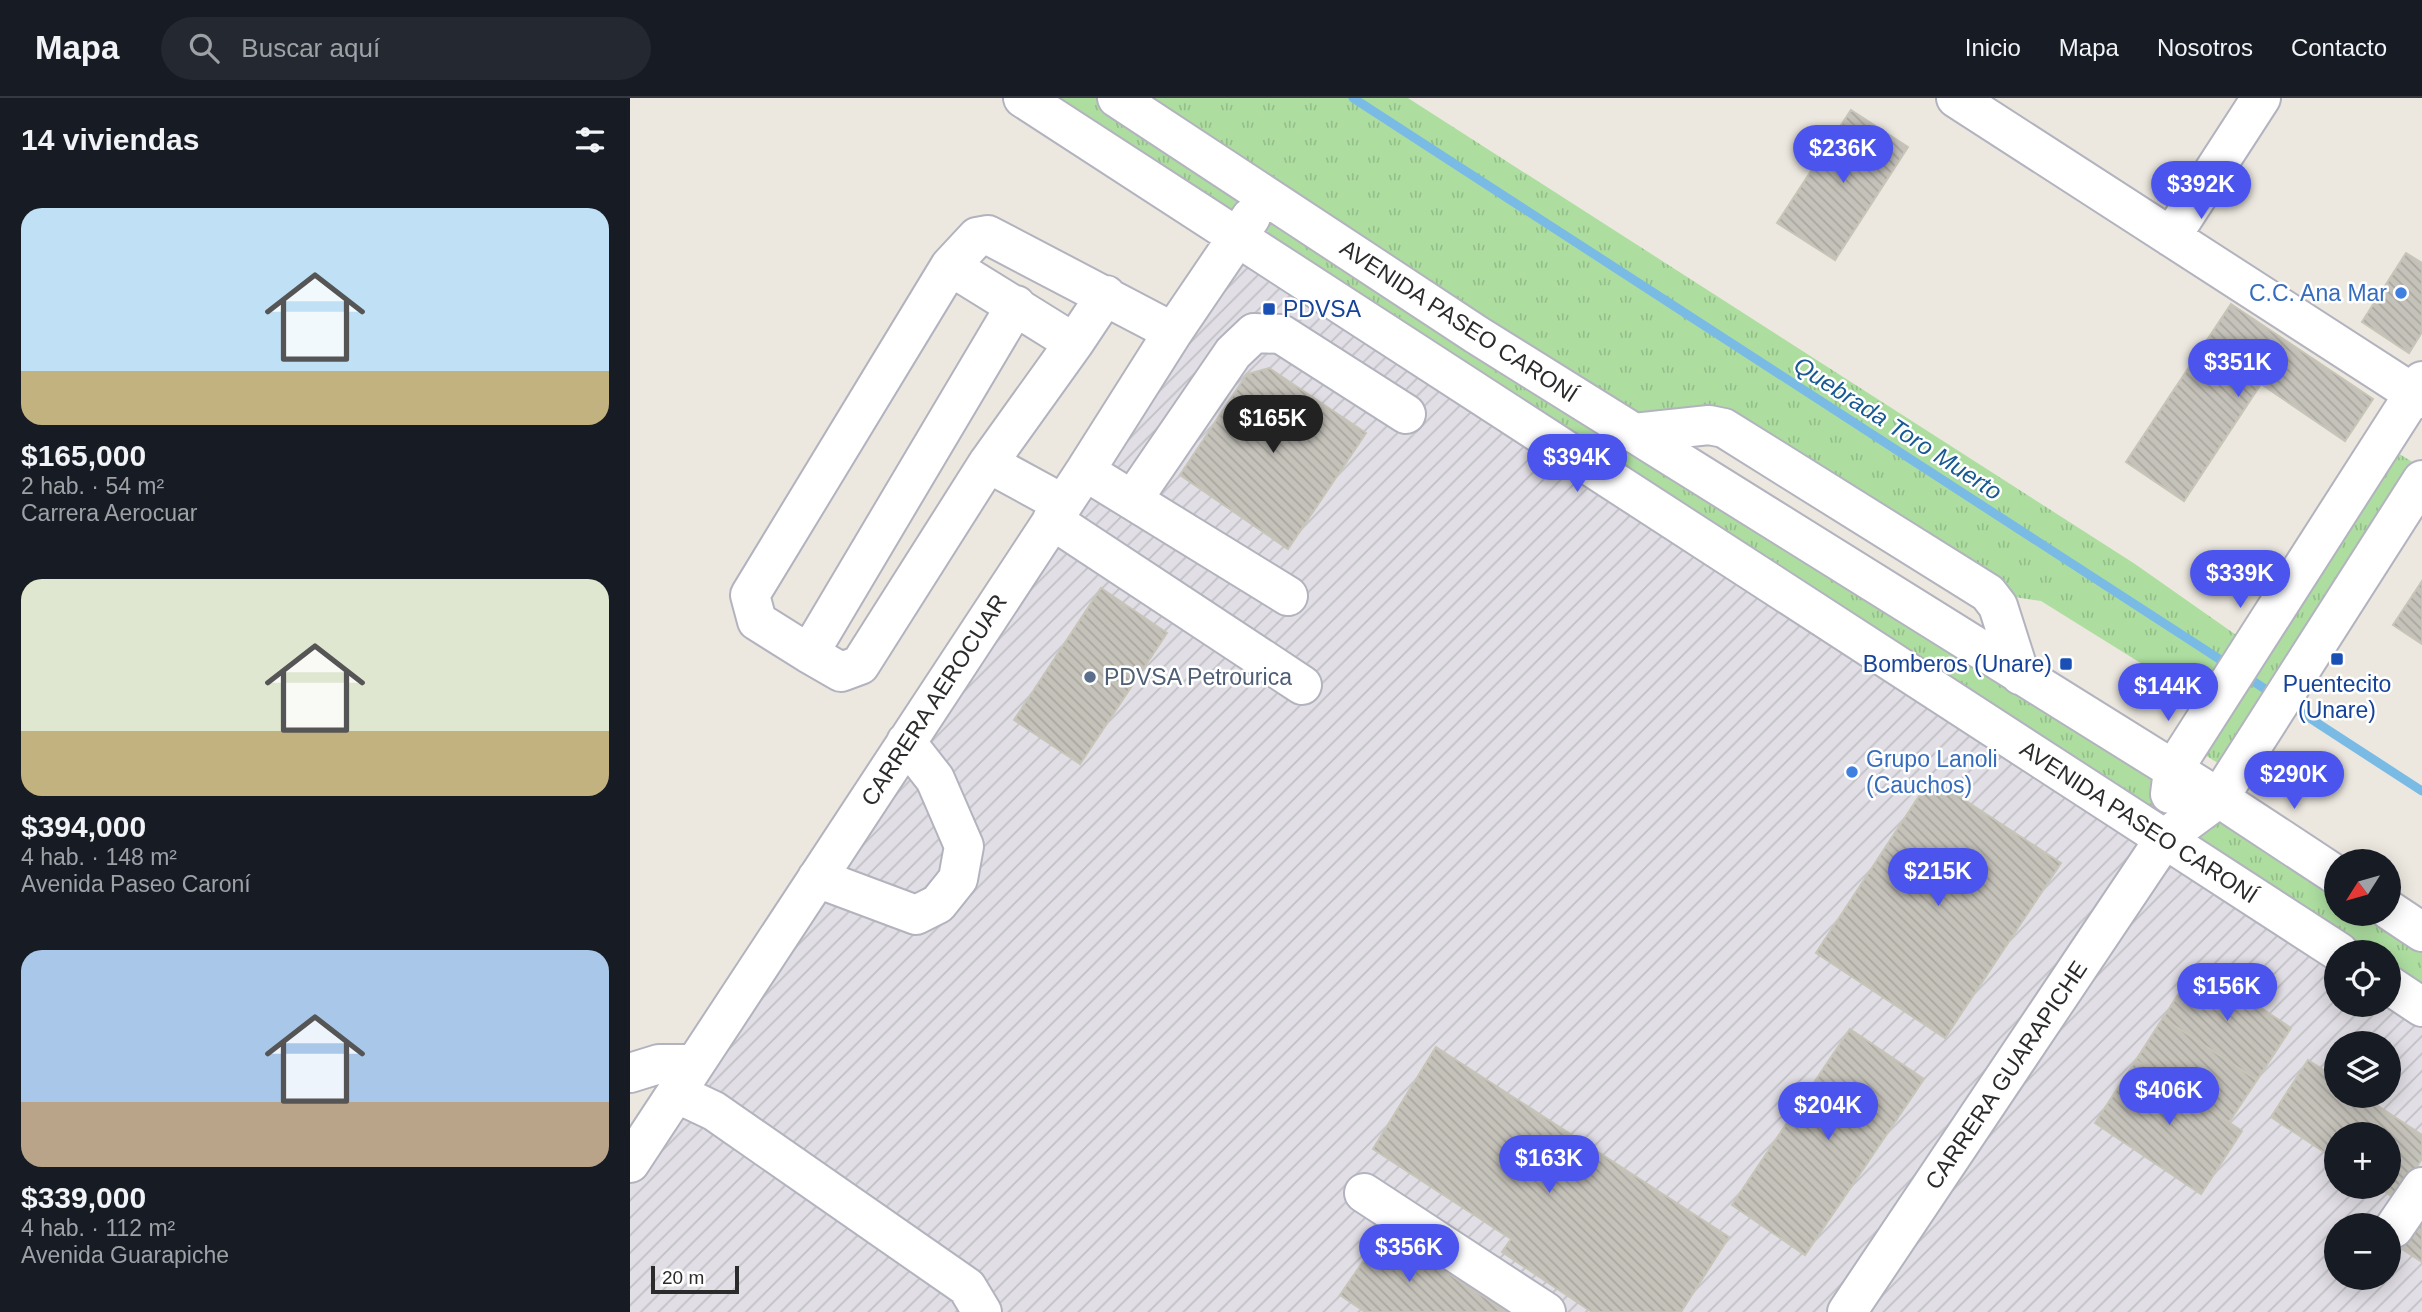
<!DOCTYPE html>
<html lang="es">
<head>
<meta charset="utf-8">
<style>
  :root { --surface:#171b24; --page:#242831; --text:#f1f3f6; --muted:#9ea1a6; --line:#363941; --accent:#4b55ed }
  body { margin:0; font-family:Helvetica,sans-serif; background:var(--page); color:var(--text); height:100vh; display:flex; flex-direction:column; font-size:26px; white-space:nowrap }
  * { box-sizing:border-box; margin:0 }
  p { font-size:23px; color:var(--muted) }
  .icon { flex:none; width:38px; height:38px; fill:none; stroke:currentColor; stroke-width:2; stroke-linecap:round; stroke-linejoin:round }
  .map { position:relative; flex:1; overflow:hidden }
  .sheet { display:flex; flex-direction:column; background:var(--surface); width:630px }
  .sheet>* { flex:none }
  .needle { width:46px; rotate:233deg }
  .controls { position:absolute; left:1694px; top:751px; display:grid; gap:14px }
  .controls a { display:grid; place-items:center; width:77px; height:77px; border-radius:50%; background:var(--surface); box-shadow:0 4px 18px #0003; font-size:35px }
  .scale { position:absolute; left:21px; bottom:18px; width:88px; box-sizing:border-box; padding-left:7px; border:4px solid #2b2b2b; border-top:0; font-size:19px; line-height:24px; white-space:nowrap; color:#2b2b2b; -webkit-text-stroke:5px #fff; paint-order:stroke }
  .price { position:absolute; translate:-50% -60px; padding:0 16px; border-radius:24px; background:var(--accent); color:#fff; font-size:23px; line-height:46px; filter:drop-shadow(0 2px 4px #0008) }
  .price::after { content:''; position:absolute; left:50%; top:42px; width:21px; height:16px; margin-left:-10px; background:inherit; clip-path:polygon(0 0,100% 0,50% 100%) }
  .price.active { background:#222; color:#fff }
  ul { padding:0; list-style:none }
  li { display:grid; align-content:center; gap:14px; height:371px; padding:0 21px }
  li span { display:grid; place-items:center; height:217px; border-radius:21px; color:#555 }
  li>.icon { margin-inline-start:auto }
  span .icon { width:126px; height:126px; fill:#fffc; stroke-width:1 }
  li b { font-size:30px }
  h2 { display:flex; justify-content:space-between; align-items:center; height:84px; padding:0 21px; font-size:30px }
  header { display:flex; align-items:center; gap:42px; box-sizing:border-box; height:98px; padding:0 35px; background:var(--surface); border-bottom:2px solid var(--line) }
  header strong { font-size:33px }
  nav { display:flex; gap:38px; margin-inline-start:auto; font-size:24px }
  .search { width:490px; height:63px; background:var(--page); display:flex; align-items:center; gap:18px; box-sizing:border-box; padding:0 24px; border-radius:38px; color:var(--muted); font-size:26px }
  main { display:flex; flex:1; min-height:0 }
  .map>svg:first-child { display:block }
  .industrial { fill:url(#industrial-furrows); fill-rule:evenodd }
  .grass { fill:url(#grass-tufts) }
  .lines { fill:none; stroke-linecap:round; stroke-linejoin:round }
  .stream { stroke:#7abbe6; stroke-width:9 }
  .building { fill:url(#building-back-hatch); stroke:#c7c4b8; stroke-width:2 }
  .minor-casing { stroke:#b2b3be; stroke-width:42 }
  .minor { stroke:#fff; stroke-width:38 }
  .shop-dot { fill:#3f7fe0; stroke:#fff; stroke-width:2.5 }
  .transit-dot { fill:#1a4fb4; stroke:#fff; stroke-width:2.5 }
  .service-dot { fill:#5c6f8a; stroke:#fff; stroke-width:2.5 }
  .labels { text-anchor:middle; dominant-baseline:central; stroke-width:5; stroke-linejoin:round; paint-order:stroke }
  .shop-label { font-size:23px; fill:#366cbe; stroke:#fff; text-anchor:end }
  .transit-label { font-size:23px; fill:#164399; stroke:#fff; text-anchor:start }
  .street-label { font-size:23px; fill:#2b2b2b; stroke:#fff }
  .service-label { font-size:23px; fill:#4e5e75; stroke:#fff; text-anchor:start }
  .water-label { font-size:24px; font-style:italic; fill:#185993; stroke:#fff }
</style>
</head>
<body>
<header>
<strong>Mapa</strong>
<div class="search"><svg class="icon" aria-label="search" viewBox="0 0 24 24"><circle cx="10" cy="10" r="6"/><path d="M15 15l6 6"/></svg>Buscar aquí</div>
<nav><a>Inicio</a><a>Mapa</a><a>Nosotros</a><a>Contacto</a></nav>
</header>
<main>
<section class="sheet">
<h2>14 viviendas<svg class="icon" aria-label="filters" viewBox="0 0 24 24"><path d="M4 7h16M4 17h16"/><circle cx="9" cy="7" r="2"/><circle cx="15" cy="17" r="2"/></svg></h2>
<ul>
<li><span style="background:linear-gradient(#bfe0f5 75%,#c2b280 0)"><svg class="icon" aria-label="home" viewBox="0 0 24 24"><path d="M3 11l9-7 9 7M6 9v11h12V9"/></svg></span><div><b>$165,000</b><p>2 hab. · 54 m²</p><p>Carrera Aerocuar</p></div></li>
<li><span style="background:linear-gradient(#dfe7d0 70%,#c2b280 0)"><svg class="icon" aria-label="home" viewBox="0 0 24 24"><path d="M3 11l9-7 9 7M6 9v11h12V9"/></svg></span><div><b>$394,000</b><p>4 hab. · 148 m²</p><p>Avenida Paseo Caroní</p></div></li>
<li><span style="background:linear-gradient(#a9c7e8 70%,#b9a48a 0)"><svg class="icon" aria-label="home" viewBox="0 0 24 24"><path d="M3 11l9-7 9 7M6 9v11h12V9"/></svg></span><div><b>$339,000</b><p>4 hab. · 112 m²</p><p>Avenida Guarapiche</p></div></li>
</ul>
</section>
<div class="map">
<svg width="1792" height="1214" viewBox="0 0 1792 1214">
  <defs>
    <pattern id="industrial-furrows" width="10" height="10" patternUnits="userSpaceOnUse" patternTransform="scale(1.75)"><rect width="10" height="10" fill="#e1dfe5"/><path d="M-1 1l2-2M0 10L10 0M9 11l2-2" fill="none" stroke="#c1c0c5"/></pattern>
    <pattern id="grass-tufts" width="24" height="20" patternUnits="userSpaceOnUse" patternTransform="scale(1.75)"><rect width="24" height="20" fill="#addea0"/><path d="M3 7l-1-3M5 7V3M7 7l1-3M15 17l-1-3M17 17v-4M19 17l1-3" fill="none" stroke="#95bf8a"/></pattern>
    <pattern id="building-back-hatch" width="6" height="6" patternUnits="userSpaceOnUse" patternTransform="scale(1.75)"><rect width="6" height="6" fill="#c5c2ba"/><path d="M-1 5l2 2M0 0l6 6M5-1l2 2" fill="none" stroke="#a9a7a0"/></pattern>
  </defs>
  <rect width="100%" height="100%" fill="#ece8df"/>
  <path class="industrial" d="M 608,139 L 1706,854 L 1706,906 L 1792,909 L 1792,1214 L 0,1214 L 0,1065 ZM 1706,945 L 1759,945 L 1759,998 L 1706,998 ZM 1706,1036 L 1759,1036 L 1759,1088 L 1706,1088 ZM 1706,1127 L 1759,1127 L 1759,1180 L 1706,1180 Z"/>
  <path class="grass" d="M 393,0 L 778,0 L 1505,466 L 1609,539 L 1570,602 L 1411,503 L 1358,495 L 1094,330 L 1005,335 L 1589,700 L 1706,777 L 1706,816 L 1759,816 L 1792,833 L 1792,909 L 1759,887 L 1759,854 L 1709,854 Z
    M 1766,354 L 1786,366 L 1591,667 L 1575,657 Z"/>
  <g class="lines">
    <path class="stream" d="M 723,0 L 1600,568
      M 1614,577 L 1644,597
      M 1658,606 L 1792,693"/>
  </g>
  <path class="building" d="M 1221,12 L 1278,49 L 1205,162 L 1147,125 Z
    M 1776,155 L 1792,165 L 1792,234 L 1779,255 L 1732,224 Z
    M 1601,206 L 1743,301 L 1715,343 L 1631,286 L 1554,403 L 1496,364 Z
    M 639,270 L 736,335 L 658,451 L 550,377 L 617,276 Z
    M 1792,483 L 1792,546 L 1763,527 Z
    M 471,490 L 537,535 L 450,666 L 384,622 Z
    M 1301,680 L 1431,765 L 1315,940 L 1186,855 Z
    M 1567,867 L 1661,930 L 1627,982 L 1533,920 Z
    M 1533,920 L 1627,982 L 1599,1024 L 1506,962 Z
    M 1220,931 L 1294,981 L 1175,1157 L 1102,1107 Z
    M 806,949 L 1099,1139 L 1051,1214 L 962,1214 L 872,1154 L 881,1141 L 743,1051 Z
    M 1506,962 L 1612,1033 L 1571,1096 L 1465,1025 Z
    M 1678,962 L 1706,980 L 1706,998 L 1733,998 L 1792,1037 L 1792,1061 L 1766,1101 L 1746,1088 L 1759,1088 L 1759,1036 L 1706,1036 L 1706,1062 L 1641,1019 Z
    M 1792,1119 L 1792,1164 L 1772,1151 Z
    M 754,1133 L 877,1214 L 735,1214 L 710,1197 Z"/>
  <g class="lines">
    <defs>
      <path id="minor" d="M 393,0 L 1709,854
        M 487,0 L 847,237 L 1589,700 L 1706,777
        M 1326,0 L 1792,301
        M 1541,139 L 1631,0
        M 320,168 L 444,245 L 476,197
        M 386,207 L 190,537 L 178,555 L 211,574 L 230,567 L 358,365 L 433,406
        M 1004,335 L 1079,327 L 1094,330 L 1358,495 L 1368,508 L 1390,577
        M 358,365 L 444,245
        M 455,373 L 658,498
        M 503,401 L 603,255 L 624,235 L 651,236 L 776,316
        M 422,422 L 672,587
        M 178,555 L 127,523 L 120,497 L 320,168 L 347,139 L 358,137 L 543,234
        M 1540,696 L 1543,672 L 1792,283
        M 187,780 L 286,817 L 308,806 L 328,781 L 334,748 L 305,681 L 276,644
        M 1759,812 L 1792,834
        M 1759,887 L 1792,909
        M 0,975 L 29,966 L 65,966
        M 46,995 L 84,1013 L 337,1189 L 352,1214
        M 0,1065 L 455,373 L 543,234 L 621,119
        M 734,1095 L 916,1214
        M 1764,1130 L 1792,1089
        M 1217,1214 L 1535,740 L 1589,700 L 1792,382"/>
    </defs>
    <use href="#minor" class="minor-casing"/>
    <use href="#minor" class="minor"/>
  </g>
  <g class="shop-dot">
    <circle cx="1771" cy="195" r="7"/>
    <circle cx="1222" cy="674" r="7"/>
  </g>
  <g class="transit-dot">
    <rect x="632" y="204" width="14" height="14" rx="3.5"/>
    <rect x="1700" y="554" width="14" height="14" rx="3.5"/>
    <rect x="1429" y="559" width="14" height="14" rx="3.5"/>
  </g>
  <circle class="service-dot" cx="460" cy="579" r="7"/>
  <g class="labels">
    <g class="shop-label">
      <text x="1757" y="195">C.C. Ana Mar</text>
      <text x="1236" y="661" text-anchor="start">Grupo Lanoli<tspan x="1236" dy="26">(Cauchos)</tspan></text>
    </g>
    <g class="transit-label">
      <text x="653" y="211">PDVSA</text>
      <text x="1422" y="566" text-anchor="end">Bomberos (Unare)</text>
      <text x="1707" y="586" text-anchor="middle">Puentecito<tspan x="1707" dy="26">(Unare)</tspan></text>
    </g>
    <g class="street-label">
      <text transform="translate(829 223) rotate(33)">AVENIDA PASEO CARONÍ</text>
      <text transform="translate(304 602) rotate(-57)">CARRERA AEROCUAR</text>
      <text transform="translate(1509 724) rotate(33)">AVENIDA PASEO CARONÍ</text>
      <text transform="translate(1376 977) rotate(-56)">CARRERA GUARAPICHE</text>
    </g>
    <g class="service-label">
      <text x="474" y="579">PDVSA Petrourica</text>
    </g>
    <g class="water-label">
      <text transform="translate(1268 330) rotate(33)">Quebrada Toro Muerto</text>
    </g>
  </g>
</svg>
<div class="controls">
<a><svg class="needle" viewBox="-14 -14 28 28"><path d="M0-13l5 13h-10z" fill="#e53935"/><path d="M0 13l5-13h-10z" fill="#9ea1a6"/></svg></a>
<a><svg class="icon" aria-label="locate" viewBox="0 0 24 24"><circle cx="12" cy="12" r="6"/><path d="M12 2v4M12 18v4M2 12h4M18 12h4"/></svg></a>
<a><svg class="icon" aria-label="layers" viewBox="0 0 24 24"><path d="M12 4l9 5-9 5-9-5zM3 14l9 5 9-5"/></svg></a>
<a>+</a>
<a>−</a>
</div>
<div class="scale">20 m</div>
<b class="price" style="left:1213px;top:87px">$236K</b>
<b class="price" style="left:1571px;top:123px">$392K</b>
<b class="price" style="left:1608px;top:301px">$351K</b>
<b class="price active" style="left:643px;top:357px">$165K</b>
<b class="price" style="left:947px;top:396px">$394K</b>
<b class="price" style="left:1610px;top:512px">$339K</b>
<b class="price" style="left:1538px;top:625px">$144K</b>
<b class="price" style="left:1664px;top:713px">$290K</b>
<b class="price" style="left:1308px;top:810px">$215K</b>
<b class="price" style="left:1597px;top:925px">$156K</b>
<b class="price" style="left:1539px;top:1029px">$406K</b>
<b class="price" style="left:1198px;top:1044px">$204K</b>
<b class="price" style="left:919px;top:1097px">$163K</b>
<b class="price" style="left:779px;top:1186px">$356K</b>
</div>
</main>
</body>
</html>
